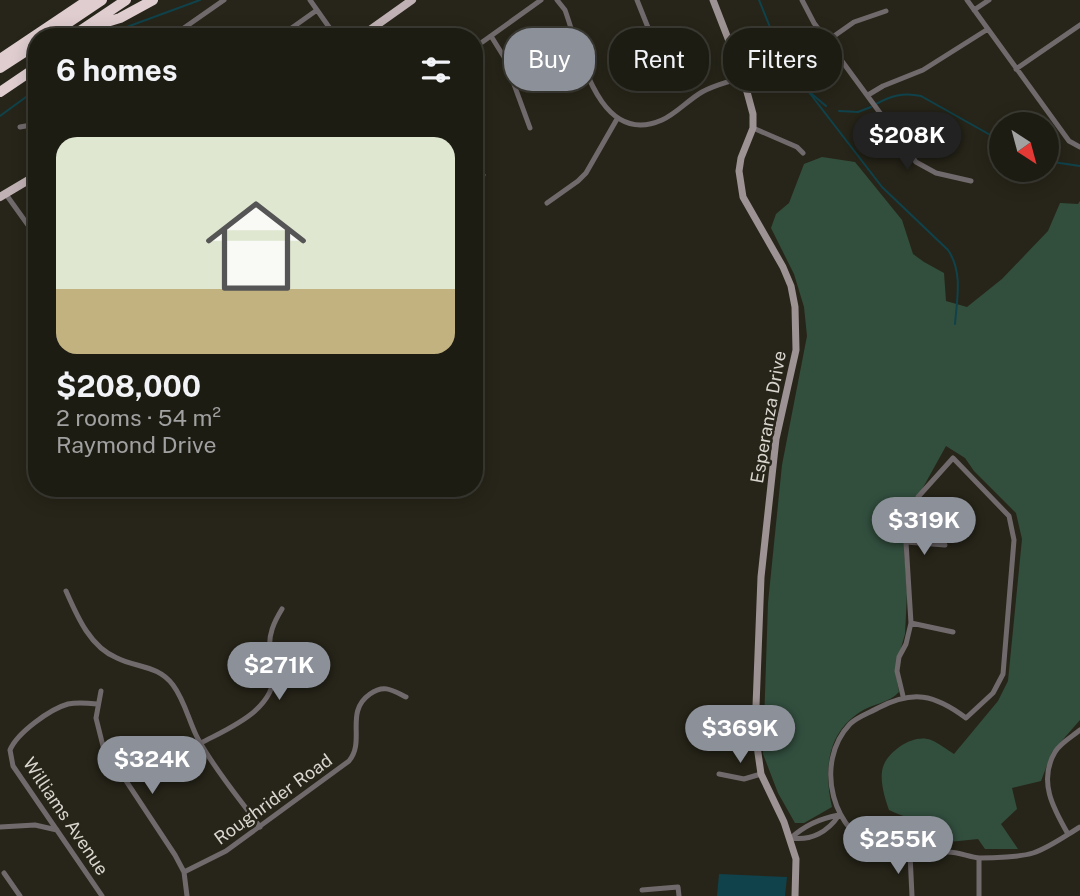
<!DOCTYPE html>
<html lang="en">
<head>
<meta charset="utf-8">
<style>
  :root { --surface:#1d1c13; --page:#25251c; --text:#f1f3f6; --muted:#a0a1a0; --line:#3b3a33; --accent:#8c9099 }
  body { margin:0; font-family:"Public Sans",sans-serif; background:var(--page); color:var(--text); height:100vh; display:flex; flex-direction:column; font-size:26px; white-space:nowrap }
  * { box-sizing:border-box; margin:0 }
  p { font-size:23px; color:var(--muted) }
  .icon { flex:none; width:38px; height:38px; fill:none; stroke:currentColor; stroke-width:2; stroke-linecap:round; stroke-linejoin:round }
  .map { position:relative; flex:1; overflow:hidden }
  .details { position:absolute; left:28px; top:28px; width:455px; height:469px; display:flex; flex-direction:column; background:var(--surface); border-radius:28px; box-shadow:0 4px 18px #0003,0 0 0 2px var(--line) }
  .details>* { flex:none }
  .top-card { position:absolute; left:504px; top:28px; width:471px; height:63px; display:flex; gap:14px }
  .needle { width:46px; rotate:144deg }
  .buttons { position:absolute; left:989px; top:112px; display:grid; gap:14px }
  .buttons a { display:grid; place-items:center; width:70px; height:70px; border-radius:50%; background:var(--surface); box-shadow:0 4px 18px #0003,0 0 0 2px var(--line); font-size:35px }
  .price { position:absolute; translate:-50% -60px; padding:0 16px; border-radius:24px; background:var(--accent); color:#fff; font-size:23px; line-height:46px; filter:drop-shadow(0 2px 4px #0008) }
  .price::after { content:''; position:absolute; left:50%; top:42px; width:21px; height:16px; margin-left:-10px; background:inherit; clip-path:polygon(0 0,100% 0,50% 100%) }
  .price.current { background:#222; color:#fff }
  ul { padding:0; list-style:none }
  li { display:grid; align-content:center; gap:14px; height:371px; padding:0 28px }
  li+li { border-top:2px solid var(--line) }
  li span { display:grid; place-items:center; height:217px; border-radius:21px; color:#555 }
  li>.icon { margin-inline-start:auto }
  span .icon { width:126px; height:126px; fill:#fffc; stroke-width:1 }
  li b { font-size:30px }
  h2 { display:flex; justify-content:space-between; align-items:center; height:84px; padding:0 28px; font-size:30px }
  .chip { padding:0 24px; border-radius:28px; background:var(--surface); box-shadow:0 4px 18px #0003,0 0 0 2px var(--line); font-size:24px; line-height:63px }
  .chip.current { background:var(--accent); color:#fff }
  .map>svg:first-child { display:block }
  .green { fill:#324f3e }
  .water { fill:#10424b }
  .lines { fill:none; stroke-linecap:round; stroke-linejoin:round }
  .stream { stroke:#10424b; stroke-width:2 }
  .minor { stroke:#716a6c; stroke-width:5 }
  .secondary { stroke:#9d9294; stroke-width:7 }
  .primary { stroke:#c0b1b4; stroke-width:8 }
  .motorway { stroke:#dfcdd0; stroke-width:10 }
  .labels { text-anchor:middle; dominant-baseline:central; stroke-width:5; stroke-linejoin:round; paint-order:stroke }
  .street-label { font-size:18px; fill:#d8d6cf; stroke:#272519 }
</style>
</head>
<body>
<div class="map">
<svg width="1080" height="896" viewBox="0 0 1080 896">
  <rect width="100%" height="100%" fill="#272519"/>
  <path class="green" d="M 822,157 L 855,162 L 902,220 L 913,254 L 924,262 L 944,273 L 946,301 L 967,307 L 1002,279 L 1048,231 L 1060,203 L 1078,204 L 1080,201 L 1080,720 L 1052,752 L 1041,781 L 1012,788 L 1017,809 L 1001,824 L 1018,849 L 985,849 L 978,839 L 939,843 L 930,818 C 914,820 904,817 889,810 C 885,799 879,780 883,767 C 888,751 914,733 931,740 C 939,743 947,750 954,754 L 998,701 L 1008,681 L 1022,539 L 1016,513 L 974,471 L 965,458 L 946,446 L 910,511 L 904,547 L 907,593 L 905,634 L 895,669 L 899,692 C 889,703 872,704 860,712 C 826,734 824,772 832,807 L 804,823 L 795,823 L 778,793 L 763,754 L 768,603 L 782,465 L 807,336 L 804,307 L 794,274 L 771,228 L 776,214 L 789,203 L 804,164 Z"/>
  <path class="water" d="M 719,874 L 787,877 L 785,896 L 717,896 Z"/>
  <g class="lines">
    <path class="stream" d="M 759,0 L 780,52 L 805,87 L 882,187 L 948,250 C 963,272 957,299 955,324
      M 109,37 L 116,31 L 200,0
      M 806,89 L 826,106
      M 876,104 C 891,96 903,92 921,96 L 1001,141
      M 839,111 L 858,112 L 871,107
      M 0,116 L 37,89
      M 1046,161 L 1080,166"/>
    <path class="minor" d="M 310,0 L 336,37
      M 557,0 L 565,10 C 580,51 598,148 662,120 C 676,114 688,100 702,92 C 714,85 729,82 743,77
      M 637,0 L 653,40
      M 802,0 L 814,23 L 916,162 L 936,173 L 971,181
      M 967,0 L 1069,141 L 1080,147
      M 974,10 L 989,0
      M 491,36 L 504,57 L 530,128
      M 171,37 L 224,0
      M 279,37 L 317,10
      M 827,41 L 854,22 L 886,11
      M 474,48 L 541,0
      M 1016,69 L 1080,25
      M 868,95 L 883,86 L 923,70 L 988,29
      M 20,127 L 37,124
      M 753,128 L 797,147 L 803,153
      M 474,169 L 483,175
      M 5,193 L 33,232
      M 547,203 L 578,181 L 586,173 L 617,119
      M 906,542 L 945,545
      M 66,591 C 77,616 90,647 117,658 C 137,668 158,665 173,685 C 185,701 189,722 198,739 C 215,770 239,798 260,827
      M 911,623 L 953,632
      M 101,691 L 96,718 L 103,746 L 175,855 L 184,872 L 187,896
      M 903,696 L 897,671 L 899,657 L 906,644 L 911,623 L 906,542 L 918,497 L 953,458 L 1009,516 L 1014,540 L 1003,674 L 993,693 L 966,718 C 934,694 913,690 878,708 C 869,713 857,717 850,724 C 813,763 832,836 884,851 C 906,857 927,851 948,852 C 959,852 969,857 980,858 C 992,858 1021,857 1033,853 C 1049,848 1065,836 1080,827
      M 97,704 C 88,703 77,702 68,704 C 50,709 17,733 10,750 L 13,766 L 102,896
      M 201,743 C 229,728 276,710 274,671 C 274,664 271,657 270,650 C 268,635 274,622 282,609
      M 719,774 L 744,779 L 761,774
      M 0,827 L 35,825 L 57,830
      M 1068,834 C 1053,808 1038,781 1055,752 C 1060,743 1073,736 1080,730
      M 791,838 C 811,841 828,832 839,815
      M 791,838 C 804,826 822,818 839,815
      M 910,854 L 912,896
      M 979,858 L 979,896
      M 184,872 L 226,851 L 349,761 C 366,741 344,712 370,694 C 384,684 392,690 406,697
      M 4,873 L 20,896
      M 642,890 L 678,887 L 679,896"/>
    <path class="secondary" d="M 713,0 L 743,77 L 753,114 L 753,128 L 741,158 L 739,171 L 743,197 L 783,267 L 791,286 L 795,307 L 796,350 L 776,439 L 761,577 L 755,732 L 761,774 L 784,822 L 796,859 L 795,896"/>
    <path class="primary" d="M 360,37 L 412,0
      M 0,197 L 37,175"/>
    <path class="motorway" d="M 97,25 L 120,18 L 153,0
      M 47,37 L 102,0
      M 71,37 L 126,0
      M 0,59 L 88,0
      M 0,68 L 37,44
      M 0,92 L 37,67"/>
  </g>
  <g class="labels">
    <g class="street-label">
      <text transform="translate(768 417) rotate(-80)">Esperanza Drive</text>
      <text transform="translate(273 799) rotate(-36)">Roughrider Road</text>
      <text transform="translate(66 816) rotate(56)">Williams Avenue</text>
    </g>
  </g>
</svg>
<div class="buttons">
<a><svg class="needle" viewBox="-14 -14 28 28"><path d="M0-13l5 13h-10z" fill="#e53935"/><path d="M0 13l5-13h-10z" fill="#a0a1a0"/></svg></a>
</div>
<b class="price current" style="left:907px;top:172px">$208K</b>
<b class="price" style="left:924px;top:557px">$319K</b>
<b class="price" style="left:279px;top:702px">$271K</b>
<b class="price" style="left:740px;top:765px">$369K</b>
<b class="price" style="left:152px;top:796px">$324K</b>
<b class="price" style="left:898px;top:876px">$255K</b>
<div class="top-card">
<a class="chip current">Buy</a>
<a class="chip">Rent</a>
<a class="chip">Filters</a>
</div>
<section class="details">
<h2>6 homes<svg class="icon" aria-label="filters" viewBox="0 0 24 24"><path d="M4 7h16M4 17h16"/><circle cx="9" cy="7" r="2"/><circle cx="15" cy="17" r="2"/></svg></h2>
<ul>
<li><span style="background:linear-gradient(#dfe7d0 70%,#c2b280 0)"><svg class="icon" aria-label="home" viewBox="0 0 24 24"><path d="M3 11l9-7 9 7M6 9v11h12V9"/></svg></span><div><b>$208,000</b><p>2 rooms · 54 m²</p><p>Raymond Drive</p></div></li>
</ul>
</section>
</div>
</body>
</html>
